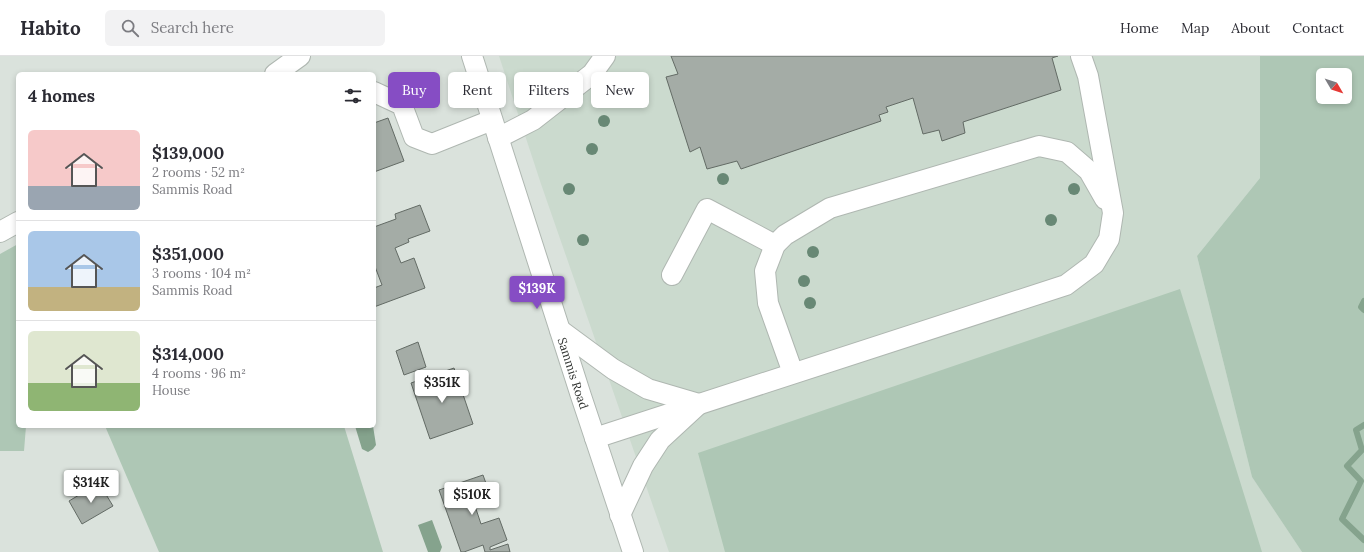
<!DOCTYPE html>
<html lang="en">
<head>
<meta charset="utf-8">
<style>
  :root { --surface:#fff; --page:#f2f2f3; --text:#2b2b33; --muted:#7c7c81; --line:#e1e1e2; --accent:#864dc4 }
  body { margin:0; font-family:Lora,serif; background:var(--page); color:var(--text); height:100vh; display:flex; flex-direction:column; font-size:15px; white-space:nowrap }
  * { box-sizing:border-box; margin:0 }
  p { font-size:13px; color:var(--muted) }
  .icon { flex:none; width:22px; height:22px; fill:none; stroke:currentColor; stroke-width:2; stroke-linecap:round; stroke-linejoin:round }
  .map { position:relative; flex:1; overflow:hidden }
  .details { position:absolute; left:16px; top:16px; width:360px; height:356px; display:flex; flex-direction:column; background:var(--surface); border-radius:6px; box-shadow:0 2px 6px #0003 }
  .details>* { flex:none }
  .banner { position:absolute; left:388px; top:16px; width:380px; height:36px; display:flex; gap:8px }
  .needle { width:26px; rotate:129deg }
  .controls { position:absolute; left:1316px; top:12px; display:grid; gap:8px }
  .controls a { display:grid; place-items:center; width:36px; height:36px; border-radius:6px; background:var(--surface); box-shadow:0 2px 6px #0003; font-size:20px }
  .price { position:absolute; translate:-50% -34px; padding:0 9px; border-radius:4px; background:#fff; color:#222; font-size:13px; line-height:26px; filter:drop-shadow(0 1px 2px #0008) }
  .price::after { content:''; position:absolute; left:50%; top:24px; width:12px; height:9px; margin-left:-6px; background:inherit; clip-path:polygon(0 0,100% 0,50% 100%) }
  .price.selected { background:var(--accent); color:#fff }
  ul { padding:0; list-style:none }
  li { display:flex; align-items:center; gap:12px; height:100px; padding:0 12px }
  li+li { border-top:1px solid var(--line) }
  li span { display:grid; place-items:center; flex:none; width:112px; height:80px; border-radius:6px; color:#555 }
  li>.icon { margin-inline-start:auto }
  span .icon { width:48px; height:48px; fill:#fffc; stroke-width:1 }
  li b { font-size:17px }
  h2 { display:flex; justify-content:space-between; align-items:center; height:48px; padding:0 12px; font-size:17px }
  .tag { padding:0 14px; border-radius:6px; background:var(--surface); box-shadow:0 2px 6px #0003; font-size:14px; line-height:36px }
  .tag.selected { background:var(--accent); color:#fff }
  header { display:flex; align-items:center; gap:24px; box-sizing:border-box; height:56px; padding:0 20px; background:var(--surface); border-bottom:1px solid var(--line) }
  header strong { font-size:19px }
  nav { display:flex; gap:22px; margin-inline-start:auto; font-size:14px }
  .search { width:280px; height:36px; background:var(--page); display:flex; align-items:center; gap:10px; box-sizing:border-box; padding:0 14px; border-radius:6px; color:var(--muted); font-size:15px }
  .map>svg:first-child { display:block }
  .built { fill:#cbdace }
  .green { fill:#aec7b5; fill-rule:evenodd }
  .water { fill:#85a38d }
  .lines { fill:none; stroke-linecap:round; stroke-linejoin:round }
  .stream { stroke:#85a38d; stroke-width:6 }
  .building { fill:#a4aca6; stroke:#636b65 }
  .minor-casing { stroke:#afb7b1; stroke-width:22 }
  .minor { stroke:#fff; stroke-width:20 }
  .tree { fill:#688875 }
  .labels { text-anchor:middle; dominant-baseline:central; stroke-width:3; stroke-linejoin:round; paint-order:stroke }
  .street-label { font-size:12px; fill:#323532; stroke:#e7efe9 }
</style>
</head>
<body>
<header>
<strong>Habito</strong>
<div class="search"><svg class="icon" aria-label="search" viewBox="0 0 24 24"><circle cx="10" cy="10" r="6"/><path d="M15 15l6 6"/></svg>Search here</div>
<nav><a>Home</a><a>Map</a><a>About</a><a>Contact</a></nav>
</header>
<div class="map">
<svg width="1364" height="496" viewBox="0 0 1364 496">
  <rect width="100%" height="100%" fill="#dae2dc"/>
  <path class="built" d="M 499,0 L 1260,0 L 1260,122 L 1197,200 L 1252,421 L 1302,496 L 669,496 L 541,128 Z"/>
  <path class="green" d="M 1260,0 L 1364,0 L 1364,496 L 1302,496 L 1252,421 L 1197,200 L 1260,122 ZM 1323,19 L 1345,19 L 1345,41 L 1323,41 Z
    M 18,188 L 18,370 L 26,370 L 24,395 L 0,395 L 0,198 Z
    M 1180,233 L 1262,496 L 725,496 L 698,397 Z
    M 105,370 L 344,370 L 383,496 L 159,496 Z"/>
  <path class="water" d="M 355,370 L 373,370 L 376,389 L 373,393 L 368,396 L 362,393 Z
    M 432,464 L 442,491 L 440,496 L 428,496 L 418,469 Z"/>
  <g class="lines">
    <path class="stream" d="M 1364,245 L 1361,251 L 1364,254
      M 1364,369 L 1356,374 L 1362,394 L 1347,410 L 1361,425 L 1342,463 L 1364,484"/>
  </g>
  <path class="building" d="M 671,0 L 1058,0 L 1052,2 L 1061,34 L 963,66 L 965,77 L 942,85 L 939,74 L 923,78 L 913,42 L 886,51 L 888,56 L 879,59 L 881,65 L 741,113 L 737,105 L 707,113 L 700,91 L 690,96 L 666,21 L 678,18 Z
    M 388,62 L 404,105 L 374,116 L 374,67 Z
    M 420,149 L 430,175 L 408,183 L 409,186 L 395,192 L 401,207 L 414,202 L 425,232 L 374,251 L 374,232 L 382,229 L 374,208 L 374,171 L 396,163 L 395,158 Z
    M 418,286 L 426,311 L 404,319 L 396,295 Z
    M 454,312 L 473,368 L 430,383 L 411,327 Z
    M 483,419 L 492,444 L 475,450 L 481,468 L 499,462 L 507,484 L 490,491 L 490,494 L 508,488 L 510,496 L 485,496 L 483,489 L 464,496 L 461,496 L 439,434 Z
    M 99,427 L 113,450 L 82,468 L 69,445 Z"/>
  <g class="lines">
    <defs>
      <g id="minor">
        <path id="s1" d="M 472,0 L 581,340 L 633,496"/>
        <path d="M 275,18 L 300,0"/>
        <path d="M 374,36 L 402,49 L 414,81 L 432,88 L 492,64"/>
        <path d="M 498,82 L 533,64 L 592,18 L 605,0"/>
        <path d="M 0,176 L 18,166"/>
        <path d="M 672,219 L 707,153 L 775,189"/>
        <path d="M 560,274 L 613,313 L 648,333 L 699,348 L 660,384 L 643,410 L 620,459"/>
        <path d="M 793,317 L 768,247 L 765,215 L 775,189 L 785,179 L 830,152 L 1039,90 L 1067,96 L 1089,115 L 1105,143"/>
        <path d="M 595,382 L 1066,229 L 1094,208 L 1109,183 L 1113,157 L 1088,20 L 1081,0"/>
      </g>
    </defs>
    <use href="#minor" class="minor-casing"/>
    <use href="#minor" class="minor"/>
  </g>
  <g class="tree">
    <circle cx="625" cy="34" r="6"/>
    <circle cx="604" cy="65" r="6"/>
    <circle cx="592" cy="93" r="6"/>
    <circle cx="723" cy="123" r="6"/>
    <circle cx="569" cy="133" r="6"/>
    <circle cx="1074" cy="133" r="6"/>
    <circle cx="1051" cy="164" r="6"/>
    <circle cx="583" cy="184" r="6"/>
    <circle cx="813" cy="196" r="6"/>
    <circle cx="804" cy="225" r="6"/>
    <circle cx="810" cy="247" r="6"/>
  </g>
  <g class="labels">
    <g class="street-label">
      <text stroke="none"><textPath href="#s1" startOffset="333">Sammis Road</textPath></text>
    </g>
  </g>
</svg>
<div class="controls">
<a><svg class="needle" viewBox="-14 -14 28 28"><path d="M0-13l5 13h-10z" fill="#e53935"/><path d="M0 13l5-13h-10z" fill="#7c7c81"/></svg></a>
</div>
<b class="price selected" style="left:537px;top:254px">$139K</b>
<b class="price" style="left:442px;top:348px">$351K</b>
<b class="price" style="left:91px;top:448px">$314K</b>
<b class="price" style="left:472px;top:460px">$510K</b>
<div class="banner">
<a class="tag selected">Buy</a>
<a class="tag">Rent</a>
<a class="tag">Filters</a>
<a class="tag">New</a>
</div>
<section class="details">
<h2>4 homes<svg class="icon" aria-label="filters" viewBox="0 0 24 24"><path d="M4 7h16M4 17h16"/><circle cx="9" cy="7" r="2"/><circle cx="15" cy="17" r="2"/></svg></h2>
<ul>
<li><span style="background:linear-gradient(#f6c9c9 70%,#9aa5b1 0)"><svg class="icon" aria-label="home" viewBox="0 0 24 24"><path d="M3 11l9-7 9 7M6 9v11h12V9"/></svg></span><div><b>$139,000</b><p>2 rooms · 52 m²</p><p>Sammis Road</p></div></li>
<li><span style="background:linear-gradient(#a9c7e8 70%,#c2b280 0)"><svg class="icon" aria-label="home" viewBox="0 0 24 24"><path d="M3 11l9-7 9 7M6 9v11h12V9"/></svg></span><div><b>$351,000</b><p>3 rooms · 104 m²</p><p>Sammis Road</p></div></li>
<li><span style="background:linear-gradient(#dfe7d0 65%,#8fb573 0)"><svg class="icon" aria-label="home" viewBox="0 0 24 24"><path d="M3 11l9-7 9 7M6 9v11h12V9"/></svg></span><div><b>$314,000</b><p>4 rooms · 96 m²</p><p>House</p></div></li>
</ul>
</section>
</div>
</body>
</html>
